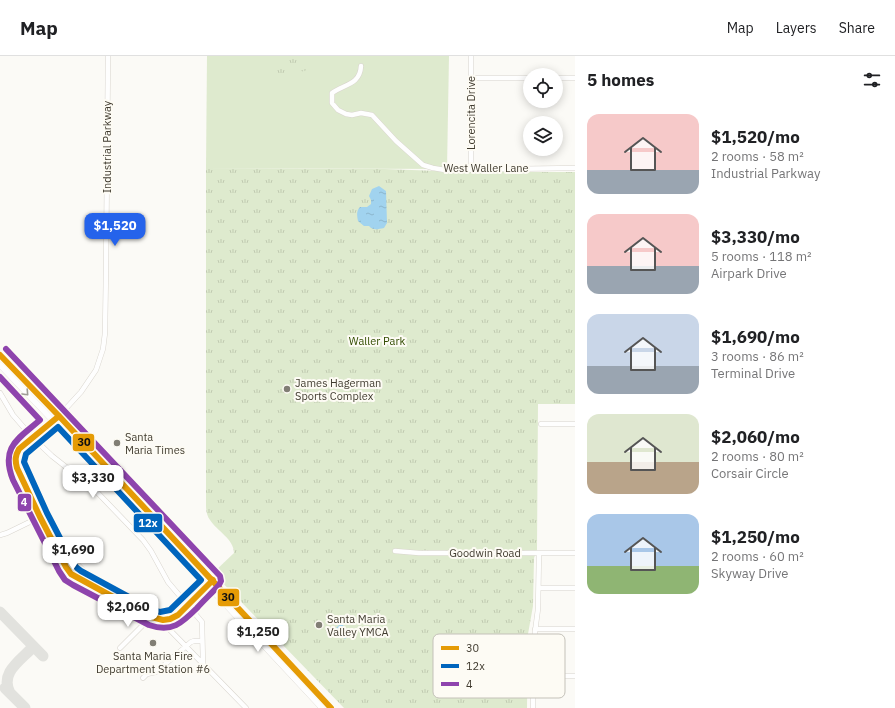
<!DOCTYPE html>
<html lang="en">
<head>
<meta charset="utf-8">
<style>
  :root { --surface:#fff; --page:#f2f2f2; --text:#202124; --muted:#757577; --line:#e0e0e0; --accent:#2563eb }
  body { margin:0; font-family:"IBM Plex Sans",sans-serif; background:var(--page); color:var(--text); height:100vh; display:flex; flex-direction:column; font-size:15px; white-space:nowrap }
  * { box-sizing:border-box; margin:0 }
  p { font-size:13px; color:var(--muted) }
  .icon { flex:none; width:22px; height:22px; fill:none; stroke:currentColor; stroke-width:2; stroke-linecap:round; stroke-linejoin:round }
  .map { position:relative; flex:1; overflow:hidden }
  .side { display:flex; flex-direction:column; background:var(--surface); width:320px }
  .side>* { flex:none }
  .tools { position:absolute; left:523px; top:12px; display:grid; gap:8px }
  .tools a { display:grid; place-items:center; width:40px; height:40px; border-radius:50%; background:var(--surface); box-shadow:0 2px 10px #0003; font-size:20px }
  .price { position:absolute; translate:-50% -34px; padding:0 9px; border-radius:8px; background:#fff; color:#222; font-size:13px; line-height:26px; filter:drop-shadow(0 1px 2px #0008) }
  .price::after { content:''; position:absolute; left:50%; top:24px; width:12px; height:9px; margin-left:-6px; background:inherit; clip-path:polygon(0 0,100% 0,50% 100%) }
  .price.on { background:var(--accent); color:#fff }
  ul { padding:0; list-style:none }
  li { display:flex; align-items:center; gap:12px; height:100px; padding:0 12px }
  li span { display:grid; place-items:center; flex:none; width:112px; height:80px; border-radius:12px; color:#555 }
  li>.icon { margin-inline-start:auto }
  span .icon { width:48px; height:48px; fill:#fffc; stroke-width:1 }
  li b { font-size:17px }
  h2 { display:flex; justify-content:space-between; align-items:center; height:48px; padding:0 12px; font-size:17px }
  header { display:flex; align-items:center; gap:24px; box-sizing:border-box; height:56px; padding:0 20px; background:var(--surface); border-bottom:1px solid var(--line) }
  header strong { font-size:19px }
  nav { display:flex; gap:22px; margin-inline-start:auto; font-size:14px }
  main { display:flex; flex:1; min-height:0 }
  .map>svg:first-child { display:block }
  .grass { fill:#deeace }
  .park { fill:url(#park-tufts) }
  .water { fill:url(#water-ripples) }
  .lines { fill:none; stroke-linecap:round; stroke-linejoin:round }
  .taxiway { stroke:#e2e2de; stroke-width:11 }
  .minor-casing { stroke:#d9d5ce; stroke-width:5.5 }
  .major-casing { stroke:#d9d5ce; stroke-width:6 }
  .minor { stroke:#fefefe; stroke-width:4.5 }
  .major { stroke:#fefefe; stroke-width:5.5 }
  .bus-1-casing { stroke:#fdfbf4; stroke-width:9 }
  .bus-2-casing { stroke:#fdfbf4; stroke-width:9 }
  .bus-3-casing { stroke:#fdfbf4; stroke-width:9 }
  .bus-1 { stroke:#e59b05; stroke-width:6 }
  .bus-2 { stroke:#0065bd; stroke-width:6 }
  .bus-3 { stroke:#8e44ad; stroke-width:6 }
  .oneway { stroke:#9f9c96 }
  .poi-dot { fill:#817e75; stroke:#fdfbf4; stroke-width:1.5 }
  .labels { text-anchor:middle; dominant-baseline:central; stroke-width:4; stroke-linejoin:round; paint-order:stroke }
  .street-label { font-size:11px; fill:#403b2f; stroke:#fdfbf4 }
  .park-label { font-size:11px; fill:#324c01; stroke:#fdfbf4 }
  .poi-label { font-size:11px; fill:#403b2f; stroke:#fdfbf4; text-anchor:start }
  .key { fill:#fdfbf4; stroke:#c4c1b9; stroke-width:1 }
  .key-label { font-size:11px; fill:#403b2f }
  .line-badge { stroke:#fdfbf4; stroke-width:1.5 }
  .badge-label { font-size:11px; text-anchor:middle; font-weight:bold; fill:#fff }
  .pale-badge-label { font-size:11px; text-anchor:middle; font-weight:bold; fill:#111 }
</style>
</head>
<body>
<header>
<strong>Map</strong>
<nav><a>Map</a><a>Layers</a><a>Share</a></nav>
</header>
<main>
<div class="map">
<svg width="575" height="652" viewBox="0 0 575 652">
  <defs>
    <pattern id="park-tufts" width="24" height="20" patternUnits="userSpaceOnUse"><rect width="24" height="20" fill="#deeace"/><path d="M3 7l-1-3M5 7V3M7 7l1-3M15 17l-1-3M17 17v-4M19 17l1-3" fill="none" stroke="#c0cab1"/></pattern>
    <pattern id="water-ripples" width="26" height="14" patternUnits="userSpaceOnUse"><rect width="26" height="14" fill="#a1d3ef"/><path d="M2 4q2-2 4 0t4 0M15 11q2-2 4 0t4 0" fill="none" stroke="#8cb6cd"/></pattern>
  </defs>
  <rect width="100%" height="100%" fill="#fbfaf6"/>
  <path class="grass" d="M 207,0 L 449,0 L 447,113 L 206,112 Z"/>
  <path class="park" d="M 273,0 L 305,0 L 307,13 L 305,15 L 277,18 L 275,16 Z
    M 206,112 L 384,113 L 467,116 L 575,116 L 575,348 L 538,348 L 537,494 L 534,502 L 533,550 L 528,578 L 527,652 L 344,652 L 213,517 L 234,497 C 234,483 217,475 210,464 C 207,460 206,455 206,449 Z"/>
  <path class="water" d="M 379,130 L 386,135 L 387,167 L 384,172 C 378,173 373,175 369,170 L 364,170 L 358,165 C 357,160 356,155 360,151 L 367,151 L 371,148 L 371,144 L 369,140 L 372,133 Z
    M 341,567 L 350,577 L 345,583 L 335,573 Z"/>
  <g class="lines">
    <path class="taxiway" d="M 0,556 L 43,600
      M 5,632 L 25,652
      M 10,637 C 0,618 18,606 30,594"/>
    <defs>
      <path id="minor" d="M 108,0 L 106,214 L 105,277 L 103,293 L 96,314 L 81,336 L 59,360 L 19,393 C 16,400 15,405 17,412 L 40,461 L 66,511 L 71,518 L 77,522 L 148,560 C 159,565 167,566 178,559 L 213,524
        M 471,0 L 471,113
        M 361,10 C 360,29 344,28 332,37 L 332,47 L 338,54 L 346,58 L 352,59 L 361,57 L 372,59 L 396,85 L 423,109 L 433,112 L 445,114 L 575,112
        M 471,22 L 530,22
        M 556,22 L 575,22
        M 0,337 L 13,359 L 32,381 L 52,400 L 94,433 L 143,484 L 151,495 L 168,526 L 202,566 L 203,608
        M 541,368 L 575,368
        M 0,479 L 7,477 L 40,461
        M 54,484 L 103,535
        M 395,495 L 419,497 L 575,497
        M 539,532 L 575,532
        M 163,564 L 167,571 L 246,652
        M 535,573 L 575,573
        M 120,592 L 145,567 L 148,560
        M 533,620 L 575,620
        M 143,622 L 147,618 L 156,616 L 191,586 L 194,585 L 202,585
        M 533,652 L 533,591 L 538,553 L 539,497"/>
      <path id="major" d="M 0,299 L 59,360 L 331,652
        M 0,309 L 115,430 L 322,652"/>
    </defs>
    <use href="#minor" class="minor-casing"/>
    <use href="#major" class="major-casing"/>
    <use href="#minor" class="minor"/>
    <use href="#major" class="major"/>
    <defs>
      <path id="bus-1" d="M 0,299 L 59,360 L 331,652
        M 59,360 L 19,393 C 15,400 15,404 17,412 L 40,461 L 66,511 L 71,518 L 148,560 L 163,564 L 170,563 L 178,559 L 213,524"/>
      <path id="bus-2" d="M 58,371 L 201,524 L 170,554 L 160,556 L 151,553 L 81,515 L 77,512 L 73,507 L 47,457 L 24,406 L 26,398 Z"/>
      <path id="bus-3" d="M 0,321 L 40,364 C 18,383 0,391 13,424 L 59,515 L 65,524 L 73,529 L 149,569 C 172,577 182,567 197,552 C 204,544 212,537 219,529 L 221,525 L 220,520 L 6,293"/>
    </defs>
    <use href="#bus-1" class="bus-1-casing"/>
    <use href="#bus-2" class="bus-2-casing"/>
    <use href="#bus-3" class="bus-3-casing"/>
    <use href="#bus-1" class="bus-1"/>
    <use href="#bus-2" class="bus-2"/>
    <use href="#bus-3" class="bus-3"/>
  </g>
  <defs><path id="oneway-chevron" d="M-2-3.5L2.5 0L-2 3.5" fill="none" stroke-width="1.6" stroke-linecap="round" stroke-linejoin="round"/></defs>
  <use class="oneway" href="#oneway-chevron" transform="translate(26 337) rotate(47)"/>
  <g class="poi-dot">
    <circle cx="287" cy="333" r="4"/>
    <circle cx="117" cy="387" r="4"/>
    <circle cx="319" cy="569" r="4"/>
    <circle cx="153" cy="587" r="4"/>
  </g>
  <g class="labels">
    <g class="street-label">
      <text transform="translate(471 57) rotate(-90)">Lorencita Drive</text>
      <text transform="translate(107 91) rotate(-90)">Industrial Parkway</text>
      <text x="486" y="112">West Waller Lane</text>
      <text x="485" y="497">Goodwin Road</text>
    </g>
    <g class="park-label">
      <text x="377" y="285">Waller Park</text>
    </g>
    <g class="poi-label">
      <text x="295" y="327">James Hagerman<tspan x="295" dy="13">Sports Complex</tspan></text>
      <text x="125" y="381">Santa<tspan x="125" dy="13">Maria Times</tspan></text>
      <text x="327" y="563">Santa Maria<tspan x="327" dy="13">Valley YMCA</tspan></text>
      <text x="153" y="600" text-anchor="middle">Santa Maria Fire<tspan x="153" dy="13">Department Station #6</tspan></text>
    </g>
  </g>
  <rect x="433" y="578" width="132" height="64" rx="6" class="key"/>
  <rect x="441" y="590" width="18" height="4" fill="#e59b05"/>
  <rect x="441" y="608" width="18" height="4" fill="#0065bd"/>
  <rect x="441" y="626" width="18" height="4" fill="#8e44ad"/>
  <g class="key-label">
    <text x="466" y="596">30</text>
    <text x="466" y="614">12x</text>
    <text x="466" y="632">4</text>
  </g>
  <g class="line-badge">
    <rect x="72" y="377" width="23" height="19" rx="4" fill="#e59b05"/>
    <rect x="17" y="437" width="15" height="19" rx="4" fill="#8e44ad"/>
    <rect x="133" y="457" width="30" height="20" rx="4" fill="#0065bd"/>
    <rect x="217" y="532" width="23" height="19" rx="4" fill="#e59b05"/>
  </g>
  <g class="badge-label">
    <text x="24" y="450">4</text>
    <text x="148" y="471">12x</text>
  </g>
  <g class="pale-badge-label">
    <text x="84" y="390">30</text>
    <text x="228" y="545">30</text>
  </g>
</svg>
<div class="tools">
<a><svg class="icon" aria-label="locate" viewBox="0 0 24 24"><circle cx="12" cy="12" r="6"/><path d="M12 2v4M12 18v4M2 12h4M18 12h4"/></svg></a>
<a><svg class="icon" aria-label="layers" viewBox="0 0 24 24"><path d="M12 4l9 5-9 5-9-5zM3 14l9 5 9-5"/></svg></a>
</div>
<b class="price on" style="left:115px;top:191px">$1,520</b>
<b class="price" style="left:93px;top:443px">$3,330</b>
<b class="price" style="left:73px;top:515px">$1,690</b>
<b class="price" style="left:128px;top:572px">$2,060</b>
<b class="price" style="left:258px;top:597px">$1,250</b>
</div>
<section class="side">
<h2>5 homes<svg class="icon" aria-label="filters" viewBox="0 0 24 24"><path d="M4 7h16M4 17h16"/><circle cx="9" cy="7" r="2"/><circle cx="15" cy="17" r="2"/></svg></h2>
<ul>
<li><span style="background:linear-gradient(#f6c9c9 70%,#9aa5b1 0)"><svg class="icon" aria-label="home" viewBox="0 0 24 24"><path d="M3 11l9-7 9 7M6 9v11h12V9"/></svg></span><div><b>$1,520/mo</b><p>2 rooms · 58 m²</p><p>Industrial Parkway</p></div></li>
<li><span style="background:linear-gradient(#f6c9c9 65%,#9aa5b1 0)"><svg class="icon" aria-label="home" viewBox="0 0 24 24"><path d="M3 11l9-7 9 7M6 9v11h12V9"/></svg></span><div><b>$3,330/mo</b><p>5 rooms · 118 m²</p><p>Airpark Drive</p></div></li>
<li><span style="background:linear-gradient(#c9d6e8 65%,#9aa5b1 0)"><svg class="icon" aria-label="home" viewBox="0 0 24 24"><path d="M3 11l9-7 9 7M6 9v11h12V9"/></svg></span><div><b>$1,690/mo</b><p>3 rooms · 86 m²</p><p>Terminal Drive</p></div></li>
<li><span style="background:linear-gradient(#dfe7d0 60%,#b9a48a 0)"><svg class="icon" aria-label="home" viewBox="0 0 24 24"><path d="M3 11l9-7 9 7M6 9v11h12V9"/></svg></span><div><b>$2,060/mo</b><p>2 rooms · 80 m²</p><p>Corsair Circle</p></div></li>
<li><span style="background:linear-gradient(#a9c7e8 65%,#8fb573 0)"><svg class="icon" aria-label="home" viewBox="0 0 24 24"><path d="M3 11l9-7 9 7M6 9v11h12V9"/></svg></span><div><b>$1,250/mo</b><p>2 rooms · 60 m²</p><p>Skyway Drive</p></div></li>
</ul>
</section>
</main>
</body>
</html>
